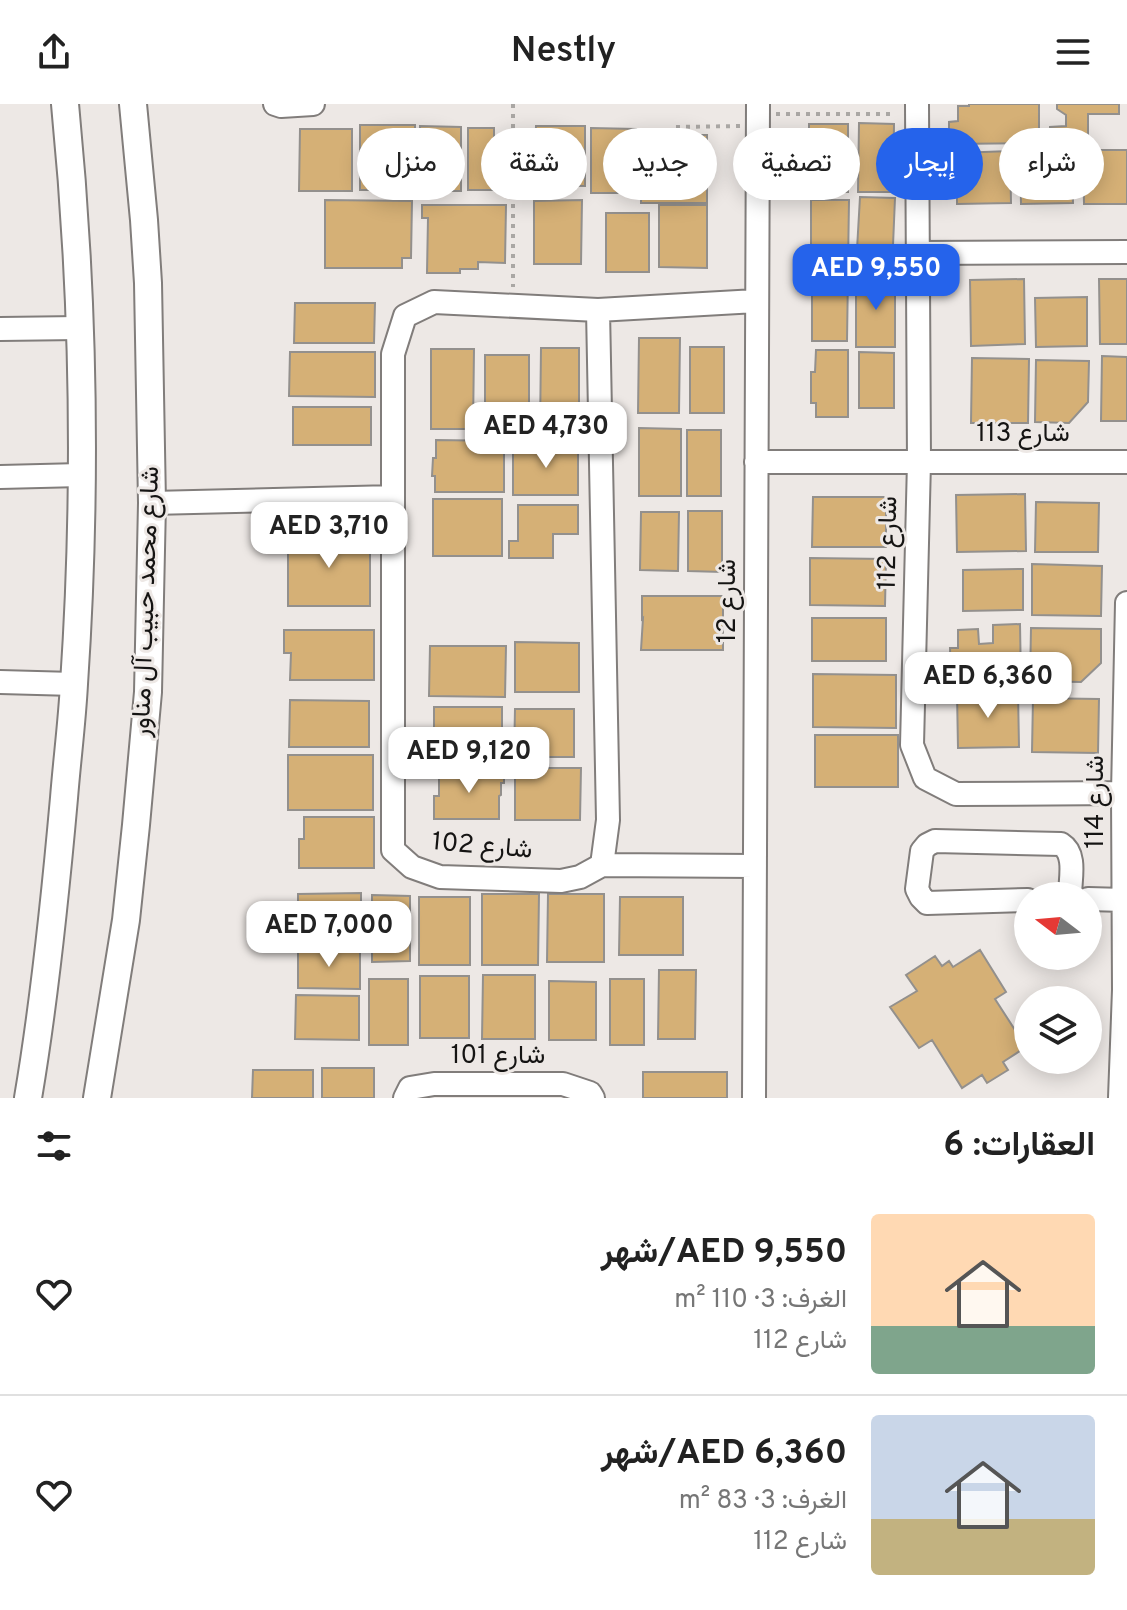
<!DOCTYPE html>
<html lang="ar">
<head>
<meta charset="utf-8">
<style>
  :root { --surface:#fff; --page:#f6f6f6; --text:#222; --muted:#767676; --line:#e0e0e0; --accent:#2563eb }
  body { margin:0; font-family:Overpass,Vazirmatn,sans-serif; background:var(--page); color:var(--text); direction:rtl; height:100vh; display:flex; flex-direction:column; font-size:30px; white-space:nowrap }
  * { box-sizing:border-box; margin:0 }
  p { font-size:26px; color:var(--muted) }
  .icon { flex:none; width:44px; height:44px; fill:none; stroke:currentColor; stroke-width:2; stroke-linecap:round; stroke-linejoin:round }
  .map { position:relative; height:994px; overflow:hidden; direction:ltr }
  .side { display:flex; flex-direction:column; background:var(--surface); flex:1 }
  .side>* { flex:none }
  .banner { position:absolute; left:24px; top:24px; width:1080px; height:72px; direction:rtl; display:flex; gap:16px }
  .needle { width:52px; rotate:286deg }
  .controls { position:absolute; left:1014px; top:778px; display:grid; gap:16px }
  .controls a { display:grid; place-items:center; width:88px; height:88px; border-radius:50%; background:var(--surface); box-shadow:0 4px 20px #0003; font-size:40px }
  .price { position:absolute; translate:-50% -68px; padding:0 18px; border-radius:16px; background:#fff; color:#222; font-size:26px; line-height:52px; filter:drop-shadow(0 2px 4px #0008) }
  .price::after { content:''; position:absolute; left:50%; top:48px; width:24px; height:18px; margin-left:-12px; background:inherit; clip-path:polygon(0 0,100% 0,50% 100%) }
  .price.selected { background:var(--accent); color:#fff }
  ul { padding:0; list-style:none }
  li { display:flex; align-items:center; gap:24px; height:200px; padding:0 32px }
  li+li { border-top:2px solid var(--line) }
  li span { display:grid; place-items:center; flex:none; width:224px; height:160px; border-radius:8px; color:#555 }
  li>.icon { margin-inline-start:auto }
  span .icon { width:96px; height:96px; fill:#fffc; stroke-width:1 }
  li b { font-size:34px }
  h2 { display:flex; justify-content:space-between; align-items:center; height:96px; padding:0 32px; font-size:34px }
  .tag { padding:0 28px; border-radius:36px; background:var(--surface); box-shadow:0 4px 20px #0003; font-size:28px; line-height:72px }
  .tag.selected { background:var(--accent); color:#fff }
  header { display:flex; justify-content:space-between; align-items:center; height:104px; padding:0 32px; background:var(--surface); font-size:36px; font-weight:600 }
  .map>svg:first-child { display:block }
  .building { fill:#d5b076; stroke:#93908d; stroke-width:2 }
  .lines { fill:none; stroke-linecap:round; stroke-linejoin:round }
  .minor-casing { stroke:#817d7b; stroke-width:26 }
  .major-casing { stroke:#817d7b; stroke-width:30 }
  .path { stroke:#aaa7a4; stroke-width:4; stroke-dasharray:4 6; stroke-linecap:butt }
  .minor { stroke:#fff; stroke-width:22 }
  .major { stroke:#fff; stroke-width:26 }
  .labels { text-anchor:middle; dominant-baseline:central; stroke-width:6; stroke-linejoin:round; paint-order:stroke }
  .street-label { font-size:26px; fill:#151413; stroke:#ede8e5 }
</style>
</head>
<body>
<header><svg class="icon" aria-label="menu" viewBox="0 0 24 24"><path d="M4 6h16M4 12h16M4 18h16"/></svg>Nestly<svg class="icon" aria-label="share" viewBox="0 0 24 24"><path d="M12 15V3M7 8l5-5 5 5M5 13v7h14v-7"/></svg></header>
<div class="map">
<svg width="1127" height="994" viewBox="0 0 1127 994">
  <rect width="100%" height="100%" fill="#ede8e5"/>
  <path class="building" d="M 969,0 L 1039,0 L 1039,39 L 949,40 L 949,18 L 958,17 L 958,2 L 969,2 Z
    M 1057,0 L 1119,0 L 1119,10 L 1088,10 L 1088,39 L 1050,40 L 1050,23 L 1066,22 L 1066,11 L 1057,5 Z
    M 859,19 L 894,20 L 893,88 L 858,88 Z
    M 809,20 L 848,20 L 848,88 L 809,88 Z
    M 360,21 L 415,21 L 414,86 L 360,86 Z
    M 420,22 L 461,23 L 461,87 L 420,87 Z
    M 536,22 L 585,22 L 585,82 L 528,81 L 528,54 L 535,53 Z
    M 468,24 L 494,24 L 494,42 L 503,41 L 503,86 L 468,86 Z
    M 591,24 L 636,25 L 635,89 L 591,89 Z
    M 300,25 L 352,25 L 352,87 L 299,87 Z
    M 642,31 L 707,31 L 707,99 L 641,99 Z
    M 1072,45 L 1073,99 L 1021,100 L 1020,46 Z
    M 1083,46 L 1127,46 L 1127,100 L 1084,100 Z
    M 1010,47 L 1011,99 L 957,100 L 957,49 Z
    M 860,93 L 895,94 L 892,165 L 856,163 Z
    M 325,96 L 412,97 L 411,154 L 402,154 L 402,164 L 325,164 Z
    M 582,96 L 581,160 L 534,160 L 534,97 Z
    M 811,96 L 849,96 L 848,163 L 811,163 Z
    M 422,101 L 506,101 L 505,159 L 478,158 L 478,165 L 460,165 L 460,169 L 427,169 L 428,114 L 422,114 Z
    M 659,101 L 707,101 L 707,164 L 659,163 Z
    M 606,109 L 649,109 L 649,168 L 606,168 Z
    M 812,169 L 848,169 L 847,237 L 812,237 Z
    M 856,172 L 895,172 L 895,243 L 856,243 Z
    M 1024,175 L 1025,240 L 971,242 L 970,176 Z
    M 1099,175 L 1127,175 L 1127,240 L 1100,240 Z
    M 1087,193 L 1087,242 L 1036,243 L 1035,194 Z
    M 295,199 L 375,199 L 374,239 L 294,239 Z
    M 639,234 L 680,234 L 679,309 L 638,309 Z
    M 690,243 L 724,243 L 724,309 L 690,309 Z
    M 541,244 L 579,244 L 579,327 L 540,327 Z
    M 431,245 L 474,245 L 473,325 L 431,325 Z
    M 816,246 L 848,246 L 848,313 L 816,313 L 816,299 L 811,299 L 811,268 L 815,268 Z
    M 290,248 L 375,248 L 375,293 L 289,292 Z
    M 859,248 L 894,249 L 894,304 L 859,304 Z
    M 485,251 L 529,251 L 529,318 L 485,318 Z
    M 1102,252 L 1127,253 L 1127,317 L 1101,317 Z
    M 972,254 L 1029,255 L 1028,319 L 971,319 Z
    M 1036,256 L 1089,257 L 1088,298 L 1069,319 L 1035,318 Z
    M 293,303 L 371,303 L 371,341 L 293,341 Z
    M 639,324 L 681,325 L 681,392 L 639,392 Z
    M 687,326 L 721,326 L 721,392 L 687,392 Z
    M 436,336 L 504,337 L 504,388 L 435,388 L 435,372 L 432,372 L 433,354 L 436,354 Z
    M 513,341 L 578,341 L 578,391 L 513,391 Z
    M 1025,390 L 1026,447 L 957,448 L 956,391 Z
    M 813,393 L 886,393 L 886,443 L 812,443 Z
    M 433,395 L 502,395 L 502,452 L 433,452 Z
    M 1036,398 L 1099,399 L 1098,448 L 1035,448 Z
    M 518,401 L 578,401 L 578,430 L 553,430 L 553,454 L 509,454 L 509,437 L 518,437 Z
    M 688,407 L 722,407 L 722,468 L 688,467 Z
    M 641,408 L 679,408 L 678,467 L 640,466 Z
    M 288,429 L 370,430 L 370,502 L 288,502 Z
    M 810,454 L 886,455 L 885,502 L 810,501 Z
    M 1032,460 L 1102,462 L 1101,512 L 1032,511 Z
    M 1023,465 L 1023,506 L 963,507 L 963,466 Z
    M 642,492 L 723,492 L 723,546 L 641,546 L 643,514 L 642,515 Z
    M 812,514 L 886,514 L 886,557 L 812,557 Z
    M 1020,520 L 1021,578 L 951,579 L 950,544 L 958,544 L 958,526 L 978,525 L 979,540 L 993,539 L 993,521 Z
    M 1031,524 L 1101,525 L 1101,559 L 1081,578 L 1030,577 Z
    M 284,526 L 374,526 L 374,576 L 290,576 L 291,549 L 284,549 Z
    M 515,538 L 579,539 L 579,588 L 515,588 Z
    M 430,542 L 506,542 L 505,593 L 429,592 Z
    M 813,570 L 896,571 L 896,624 L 813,623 Z
    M 1018,588 L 1019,643 L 958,644 L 957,589 Z
    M 1033,594 L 1099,595 L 1098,649 L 1032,648 Z
    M 290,596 L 369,597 L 369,643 L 289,643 Z
    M 434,603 L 502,603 L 502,654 L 434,654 Z
    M 515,605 L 574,605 L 574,653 L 514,653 Z
    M 815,631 L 898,631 L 898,683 L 815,683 Z
    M 288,651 L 373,651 L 373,706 L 288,706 Z
    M 515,664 L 581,664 L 580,716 L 515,716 Z
    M 439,666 L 504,666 L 504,679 L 501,679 L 501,691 L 499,692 L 499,715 L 434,715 L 434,692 L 439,692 Z
    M 304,713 L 374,713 L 374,764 L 299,764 L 299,735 L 304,735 Z
    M 361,789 L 361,834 L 298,834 L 298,790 Z
    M 482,790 L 539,790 L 538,861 L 482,861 Z
    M 548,790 L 604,790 L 604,858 L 547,858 Z
    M 372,791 L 410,792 L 410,857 L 372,858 Z
    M 419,793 L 470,793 L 470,861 L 419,861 Z
    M 620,793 L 683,793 L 683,851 L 619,851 Z
    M 298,845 L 360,845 L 360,885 L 298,884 Z
    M 980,846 L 1006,888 L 995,895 L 1026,943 L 1003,958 L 1008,966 L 987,979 L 982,971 L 962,984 L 932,936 L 919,944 L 890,903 L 917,887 L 906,871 L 935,852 L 942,862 L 949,857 L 953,863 Z
    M 659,866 L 696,866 L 695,935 L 658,935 Z
    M 483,871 L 535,871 L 535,935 L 482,935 Z
    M 420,872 L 469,872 L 469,934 L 420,934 Z
    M 369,875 L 408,875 L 408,941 L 369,941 Z
    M 610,875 L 644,875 L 644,941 L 610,941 Z
    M 549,877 L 596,878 L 596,936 L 549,936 Z
    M 296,891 L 359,892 L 359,936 L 295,935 Z
    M 322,964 L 374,964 L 374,994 L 322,994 Z
    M 253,966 L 313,966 L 313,994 L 252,994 Z
    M 643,968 L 727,968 L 727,994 L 643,994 Z"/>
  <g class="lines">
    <defs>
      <path id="minor" d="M 275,0 L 281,2 L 313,0
        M 917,0 L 919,358 L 912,641 L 925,674 L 956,690 L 1123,689
        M 918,149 L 1127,148
        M 598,206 L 608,716 L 602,761 L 580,773 L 561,777 L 440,773 L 412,763 L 393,746 L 393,250 L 405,212 L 434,198 L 598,206 L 756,197
        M 0,225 L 79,224
        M 756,358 L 1127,358
        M 0,373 L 81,371
        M 152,399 L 393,393
        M 0,578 L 74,580
        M 602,761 L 755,762
        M 1088,795 L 1124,796
        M 1028,796 L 927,799 L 921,793 L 917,785 L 922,747 L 927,741 L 935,737 L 1061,740 C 1077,750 1070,775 1070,792
        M 405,994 L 410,984 L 434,980 L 563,980 L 590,989 L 593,994
        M 754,994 L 758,0
        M 1120,994 L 1124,886 L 1123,689 L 1127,499"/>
      <path id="major" d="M 28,994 C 45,894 55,795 64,694 C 67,656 72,618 74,580 C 87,387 84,192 65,0
        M 97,994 L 126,816 L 136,721 L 148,588 L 152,399 L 148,179 L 144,116 L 133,0"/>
    </defs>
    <use href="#minor" class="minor-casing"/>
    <use href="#major" class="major-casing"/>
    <path class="path" d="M 513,0 L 513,183
      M 776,10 L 895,10
      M 676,23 L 740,22"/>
    <use href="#minor" class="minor"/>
    <use href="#major" class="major"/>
  </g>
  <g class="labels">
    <g class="street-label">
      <text x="1023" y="330">شارع 113</text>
      <text transform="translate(889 439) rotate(-89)">شارع 112</text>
      <text transform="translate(728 497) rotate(-90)">شارع 12</text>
      <text transform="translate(147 498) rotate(-88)">شارع محمد حبيب آل مناور</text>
      <text transform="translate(1096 698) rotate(-90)">شارع 114</text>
      <text transform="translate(482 743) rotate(5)">شارع 102</text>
      <text x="498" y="952">شارع 101</text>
    </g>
  </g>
</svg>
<div class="controls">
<a><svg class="needle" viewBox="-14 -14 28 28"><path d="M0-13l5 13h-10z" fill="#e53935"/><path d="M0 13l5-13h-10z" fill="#767676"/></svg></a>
<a><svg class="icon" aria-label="layers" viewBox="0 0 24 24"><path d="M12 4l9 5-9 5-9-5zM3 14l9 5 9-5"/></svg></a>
</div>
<b class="price selected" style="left:876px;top:208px">AED 9,550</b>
<b class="price" style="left:546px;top:366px">AED 4,730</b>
<b class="price" style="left:329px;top:466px">AED 3,710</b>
<b class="price" style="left:988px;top:616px">AED 6,360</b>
<b class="price" style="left:469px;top:691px">AED 9,120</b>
<b class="price" style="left:329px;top:865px">AED 7,000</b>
<div class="banner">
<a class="tag">شراء</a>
<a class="tag selected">إيجار</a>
<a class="tag">تصفية</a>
<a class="tag">جديد</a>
<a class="tag">شقة</a>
<a class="tag">منزل</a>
</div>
</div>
<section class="side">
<h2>العقارات: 6<svg class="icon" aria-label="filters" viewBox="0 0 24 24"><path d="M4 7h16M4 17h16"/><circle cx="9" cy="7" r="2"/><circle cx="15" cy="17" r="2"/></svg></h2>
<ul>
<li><span style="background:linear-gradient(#ffd9b3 70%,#7fa58c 0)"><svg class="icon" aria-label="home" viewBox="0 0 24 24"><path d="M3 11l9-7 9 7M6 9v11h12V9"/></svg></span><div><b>AED 9,550/شهر</b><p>الغرف: 3 · 110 m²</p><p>شارع 112</p></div><svg class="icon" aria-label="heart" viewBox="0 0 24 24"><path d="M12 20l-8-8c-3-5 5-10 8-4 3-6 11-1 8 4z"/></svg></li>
<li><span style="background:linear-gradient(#c9d6e8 65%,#c2b280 0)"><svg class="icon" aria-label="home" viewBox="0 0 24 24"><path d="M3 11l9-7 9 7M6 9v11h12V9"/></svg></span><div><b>AED 6,360/شهر</b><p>الغرف: 3 · 83 m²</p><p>شارع 112</p></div><svg class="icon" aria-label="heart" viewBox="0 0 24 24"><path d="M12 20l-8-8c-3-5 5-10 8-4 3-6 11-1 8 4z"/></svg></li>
</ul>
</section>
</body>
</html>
